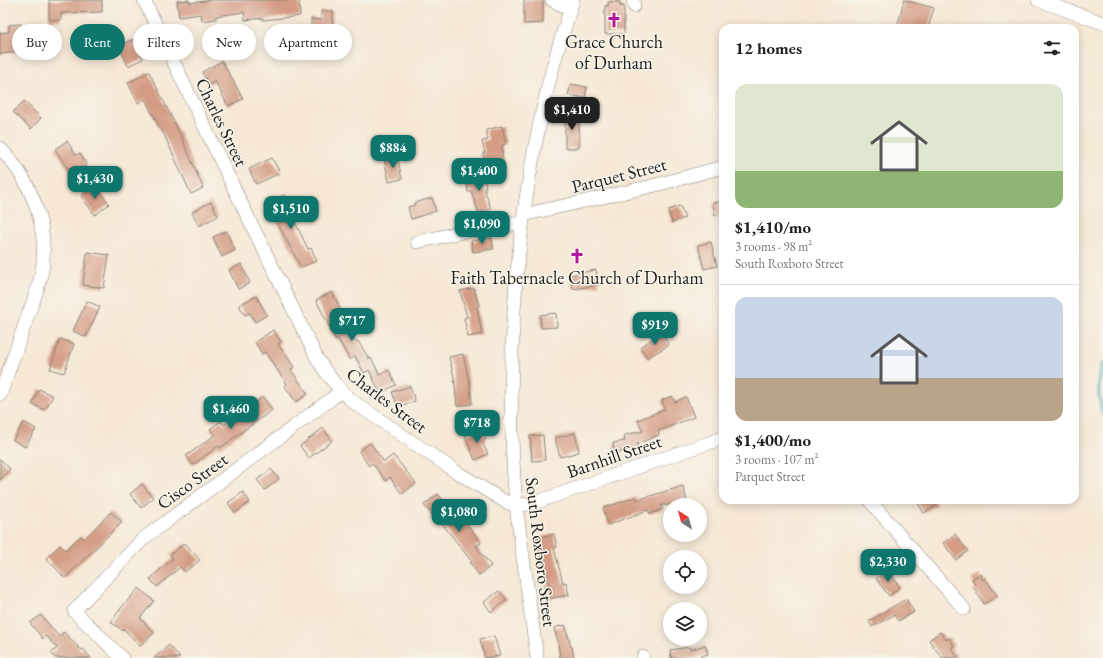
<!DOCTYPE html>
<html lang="en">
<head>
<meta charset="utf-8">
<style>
  :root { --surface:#fff; --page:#f2f2f2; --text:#222; --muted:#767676; --line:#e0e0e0; --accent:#0f766e }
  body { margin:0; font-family:"EB Garamond",serif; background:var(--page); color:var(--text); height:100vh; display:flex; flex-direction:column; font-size:15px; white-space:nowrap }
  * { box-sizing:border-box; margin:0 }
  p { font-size:13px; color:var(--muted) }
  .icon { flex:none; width:22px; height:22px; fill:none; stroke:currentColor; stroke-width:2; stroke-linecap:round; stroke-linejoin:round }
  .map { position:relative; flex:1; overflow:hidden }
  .side { position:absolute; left:719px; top:24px; width:360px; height:480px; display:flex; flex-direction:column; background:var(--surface); border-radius:12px; box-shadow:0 2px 10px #0003 }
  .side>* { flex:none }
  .banner { position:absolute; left:12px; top:24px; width:380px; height:36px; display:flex; gap:8px }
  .needle { width:26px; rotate:323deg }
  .tools { position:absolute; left:663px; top:498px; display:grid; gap:8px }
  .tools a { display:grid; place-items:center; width:44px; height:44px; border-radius:50%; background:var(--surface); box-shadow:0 2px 10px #0003; font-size:20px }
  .price { position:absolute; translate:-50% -34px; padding:0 9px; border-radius:8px; background:var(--accent); color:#fff; font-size:13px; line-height:26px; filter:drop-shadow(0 1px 2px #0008) }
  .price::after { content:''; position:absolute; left:50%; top:24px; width:12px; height:9px; margin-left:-6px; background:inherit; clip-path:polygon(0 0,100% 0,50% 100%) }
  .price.selected { background:#222; color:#fff }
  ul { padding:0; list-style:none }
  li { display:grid; align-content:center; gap:8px; height:212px; padding:0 16px }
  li+li { border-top:1px solid var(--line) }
  li span { display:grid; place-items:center; height:124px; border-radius:12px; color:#555 }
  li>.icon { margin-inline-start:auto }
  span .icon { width:72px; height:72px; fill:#fffc; stroke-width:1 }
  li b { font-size:17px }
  h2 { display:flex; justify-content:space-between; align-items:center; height:48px; padding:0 16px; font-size:17px }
  .tag { padding:0 14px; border-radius:18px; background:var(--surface); box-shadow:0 2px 10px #0003; font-size:14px; line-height:36px }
  .tag.selected { background:var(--accent); color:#fff }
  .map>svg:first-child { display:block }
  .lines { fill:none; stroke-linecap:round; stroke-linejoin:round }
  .stream { stroke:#3aaab8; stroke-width:3 }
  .building { fill:#d49c85 }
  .minor-casing { stroke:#898278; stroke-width:14 }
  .minor { stroke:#fff; stroke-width:13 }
  .labels { text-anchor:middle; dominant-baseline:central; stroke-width:3; stroke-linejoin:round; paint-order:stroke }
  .poi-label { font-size:18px; fill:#1c1c1c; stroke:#f7f3e8 }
  .street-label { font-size:18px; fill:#1c1c1c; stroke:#f7f3e8 }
</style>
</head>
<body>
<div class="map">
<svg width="1103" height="658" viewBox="0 0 1103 658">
  <rect width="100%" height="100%" fill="#f7f3e8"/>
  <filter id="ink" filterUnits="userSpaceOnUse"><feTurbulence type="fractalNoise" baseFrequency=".025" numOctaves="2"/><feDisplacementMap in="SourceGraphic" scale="8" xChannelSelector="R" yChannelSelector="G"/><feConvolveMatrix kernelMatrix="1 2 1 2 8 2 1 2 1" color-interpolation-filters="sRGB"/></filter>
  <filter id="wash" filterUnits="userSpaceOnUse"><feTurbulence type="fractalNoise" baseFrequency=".012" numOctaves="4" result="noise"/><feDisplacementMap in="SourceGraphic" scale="16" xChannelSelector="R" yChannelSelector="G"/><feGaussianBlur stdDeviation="0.9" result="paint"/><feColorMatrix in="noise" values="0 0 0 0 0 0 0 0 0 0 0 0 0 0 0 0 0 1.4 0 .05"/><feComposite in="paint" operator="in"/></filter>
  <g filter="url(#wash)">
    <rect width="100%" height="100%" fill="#f6e8d5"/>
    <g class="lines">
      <path class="stream" d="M 1103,363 C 1097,379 1098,399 1103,415"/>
    </g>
    <g id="blocks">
      <path class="building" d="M 49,0 L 102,0 L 102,12 L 61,13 L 61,20 L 49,20 Z
        M 189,0 L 190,3 L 212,0 L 299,0 L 300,16 L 263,20 L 263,18 L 245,20 L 244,12 L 216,16 L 216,19 L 202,21 L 201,14 L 179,17 L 177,1 Z
        M 524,0 L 543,0 L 543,23 L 524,24 Z
        M 904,0 L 934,8 L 928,28 L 897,28 Z
        M 608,2 L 620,2 L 620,6 L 624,6 L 624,34 L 605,34 L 605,6 L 608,6 Z
        M 321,11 L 333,11 L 332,33 L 311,32 L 311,19 L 321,20 Z
        M 21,24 L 24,51 L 0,54 L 0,33 L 9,32 L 9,25 Z
        M 134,39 L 143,59 L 128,66 L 119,46 Z
        M 222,61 L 243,99 L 228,106 L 215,81 L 209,85 L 202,72 Z
        M 149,72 L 182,138 L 203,188 L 191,194 L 162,130 L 161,131 L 145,99 L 138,103 L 128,83 Z
        M 571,84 L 587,87 L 585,98 L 568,95 Z
        M 24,101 L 41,118 L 31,129 L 13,112 Z
        M 567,112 L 581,115 L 579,124 L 579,148 L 565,148 L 565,120 Z
        M 502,126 L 506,144 L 502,145 L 503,165 L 484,166 L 483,153 L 485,153 L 482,141 L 488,140 L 486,130 Z
        M 67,141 L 76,155 L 80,153 L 87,165 L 72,175 L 55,149 Z
        M 397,156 L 402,179 L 389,182 L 384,159 Z
        M 272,158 L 280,173 L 256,184 L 249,169 Z
        M 484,174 L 486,188 L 484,188 L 491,209 L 479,213 L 471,191 L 468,192 L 466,178 Z
        M 96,185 L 109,204 L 95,215 L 81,196 Z
        M 284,195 L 291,208 L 296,205 L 300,213 L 293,217 L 295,220 L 294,220 L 308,249 L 311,248 L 317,261 L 301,267 L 267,204 Z
        M 432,198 L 436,211 L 411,219 L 408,207 L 415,205 L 414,203 Z
        M 723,201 L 723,214 L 715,216 L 713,203 Z
        M 211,202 L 218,216 L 199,226 L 192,212 Z
        M 680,206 L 685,218 L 672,223 L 668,210 Z
        M 226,231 L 235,250 L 222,257 L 213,237 Z
        M 492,238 L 493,249 L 473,252 L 471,241 Z
        M 711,242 L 717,266 L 704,269 L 698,245 Z
        M 87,252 L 109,255 L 104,288 L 83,285 Z
        M 241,264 L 250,283 L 238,289 L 229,270 Z
        M 596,270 L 599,285 L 573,289 L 570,275 Z
        M 474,288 L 479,306 L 477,307 L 482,334 L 468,337 L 464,318 L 467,317 L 460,291 Z
        M 332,292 L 356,342 L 358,341 L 369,359 L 371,358 L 380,375 L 389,370 L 396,385 L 380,393 L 369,370 L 364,373 L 355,356 L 350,360 L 338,339 L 336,340 L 316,300 Z
        M 256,296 L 267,315 L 255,322 L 250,313 L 245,315 L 239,305 Z
        M 87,301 L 100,307 L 86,337 L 73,331 Z
        M 556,313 L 557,327 L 541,328 L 540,315 Z
        M 273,330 L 281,342 L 278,344 L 294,367 L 291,370 L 308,394 L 296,402 L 285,386 L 287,384 L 265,352 L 262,354 L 255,342 Z
        M 662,333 L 669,345 L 647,358 L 640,347 Z
        M 60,339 L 74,344 L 64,373 L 50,369 Z
        M 463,354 L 470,385 L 472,404 L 457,406 L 454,377 L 449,357 Z
        M 410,386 L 415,401 L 398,407 L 392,392 Z
        M 39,389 L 53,396 L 45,410 L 32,404 Z
        M 672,396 L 675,402 L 686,397 L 694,417 L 658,431 L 659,435 L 637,444 L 638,449 L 614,453 L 613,443 L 625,441 L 624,435 L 643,431 L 638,420 L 665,409 L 662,400 Z
        M 263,397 L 272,410 L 220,448 L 218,446 L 193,465 L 186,456 L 215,435 L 210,429 L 221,421 L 224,425 Z
        M 24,422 L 36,429 L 25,447 L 13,440 Z
        M 323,428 L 332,441 L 309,458 L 300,446 Z
        M 481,429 L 486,440 L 482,442 L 488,454 L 475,460 L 465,436 Z
        M 575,433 L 579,452 L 560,457 L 555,438 Z
        M 543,435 L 545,460 L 532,461 L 530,436 Z
        M 370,443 L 384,462 L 393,455 L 416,483 L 402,494 L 390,477 L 386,481 L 372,463 L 369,466 L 359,451 Z
        M 0,459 L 10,469 L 0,480 Z
        M 271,469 L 279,479 L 265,490 L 257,480 Z
        M 142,484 L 153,498 L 141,508 L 130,494 Z
        M 683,486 L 688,505 L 661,505 L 663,509 L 650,514 L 648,510 L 608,525 L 603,508 L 636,497 L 637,500 Z
        M 243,492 L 250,502 L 235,513 L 228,503 Z
        M 438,494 L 457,518 L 461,515 L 481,543 L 476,546 L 491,566 L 479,575 L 470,563 L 472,562 L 438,518 L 436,520 L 424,505 Z
        M 916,500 L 934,500 L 937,505 L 924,513 Z
        M 111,512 L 122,522 L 65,578 L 46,558 L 60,545 L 65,550 L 81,536 L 84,539 Z
        M 554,534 L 557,547 L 554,548 L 563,583 L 566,582 L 569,595 L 547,599 L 545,586 L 549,585 L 536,538 Z
        M 955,534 L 968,551 L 956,560 L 943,543 Z
        M 185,543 L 200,560 L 185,572 L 180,567 L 157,587 L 150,579 L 173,558 L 170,555 Z
        M 888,570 L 900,587 L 889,596 L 876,579 Z
        M 980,574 L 983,580 L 985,578 L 997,596 L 984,604 L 973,586 L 975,584 L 972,579 Z
        M 139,588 L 154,601 L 140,618 L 154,633 L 140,646 L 124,629 L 123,631 L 111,622 L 121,608 Z
        M 499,591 L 507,600 L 491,612 L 484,602 Z
        M 906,599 L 914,612 L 898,621 L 894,615 L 872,627 L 869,621 Z
        M 41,615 L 59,637 L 64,632 L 81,650 L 83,649 L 91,658 L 55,658 L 51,653 L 57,648 L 46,636 L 43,639 L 30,623 Z
        M 565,625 L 571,647 L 572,647 L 574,658 L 560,658 L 558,642 L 554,628 Z
        M 940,632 L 946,640 L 949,638 L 954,646 L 951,648 L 958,658 L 942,658 L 929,640 Z
        M 494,636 L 500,656 L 485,658 L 480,639 Z
        M 169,645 L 180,658 L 154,658 Z
        M 705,645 L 708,654 L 695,658 L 671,658 L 670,650 L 690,647 L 690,650 Z"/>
    </g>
  </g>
  <g filter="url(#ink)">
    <use href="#blocks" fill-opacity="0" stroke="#898278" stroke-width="1"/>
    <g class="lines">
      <defs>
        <path id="minor" d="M 144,0 L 242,205 L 318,360 C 328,376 338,389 352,401 L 455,471 L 504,501 L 516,506 L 534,503 L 723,438
          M 552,0 L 570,9
          M 633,0 L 634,6
          M 1038,0 L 1103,23
          M 0,148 C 29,177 46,219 43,260 C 43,271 40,280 37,290 L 0,395
          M 523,215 L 652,186 L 723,167
          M 417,242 L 480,228 L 522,223
          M 869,500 L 964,609
          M 643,657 L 643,658
          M 122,658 L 74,611 L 143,539 L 331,399 L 341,391
          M 537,658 L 516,506 C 506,386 512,265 535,146 C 542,114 548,81 558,49 C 563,33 568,16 573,0"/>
      </defs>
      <use href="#minor" class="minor-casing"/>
      <use href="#minor" class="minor"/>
    </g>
  </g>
  <defs>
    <symbol id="church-bare" viewBox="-9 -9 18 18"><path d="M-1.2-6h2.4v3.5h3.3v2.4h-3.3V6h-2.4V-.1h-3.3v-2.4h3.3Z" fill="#b5179e" stroke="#f7f3e8" stroke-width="2.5" paint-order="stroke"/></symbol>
  </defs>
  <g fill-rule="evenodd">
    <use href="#church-bare" x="603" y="9" width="22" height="22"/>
    <use href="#church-bare" x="566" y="245" width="22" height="22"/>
  </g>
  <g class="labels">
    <g class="poi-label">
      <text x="614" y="41">Grace Church<tspan x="614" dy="21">of Durham</tspan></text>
      <text x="577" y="277">Faith Tabernacle Church of Durham</text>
    </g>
    <g class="street-label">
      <text transform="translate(222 122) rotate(64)">Charles Street</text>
      <text transform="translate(619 175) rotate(-14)">Parquet Street</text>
      <text transform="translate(387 400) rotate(37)">Charles Street</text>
      <text transform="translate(614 456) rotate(-19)">Barnhill Street</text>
      <text transform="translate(192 481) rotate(-36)">Cisco Street</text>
      <text transform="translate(541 552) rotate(83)">South Roxboro Street</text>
    </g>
  </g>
</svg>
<div class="tools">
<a><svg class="needle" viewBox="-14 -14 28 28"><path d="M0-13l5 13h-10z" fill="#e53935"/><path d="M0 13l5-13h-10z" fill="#767676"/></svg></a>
<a><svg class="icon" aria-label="locate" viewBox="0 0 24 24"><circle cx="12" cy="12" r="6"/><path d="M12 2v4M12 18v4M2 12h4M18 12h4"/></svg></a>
<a><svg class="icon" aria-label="layers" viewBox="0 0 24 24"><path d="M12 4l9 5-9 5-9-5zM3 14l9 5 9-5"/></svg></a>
</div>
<b class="price selected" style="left:572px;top:131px">$1,410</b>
<b class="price" style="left:393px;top:169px">$884</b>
<b class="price" style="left:479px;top:192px">$1,400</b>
<b class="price" style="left:95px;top:200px">$1,430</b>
<b class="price" style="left:291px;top:230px">$1,510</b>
<b class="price" style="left:482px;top:245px">$1,090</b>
<b class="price" style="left:352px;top:342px">$717</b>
<b class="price" style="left:655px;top:346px">$919</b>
<b class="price" style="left:231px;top:430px">$1,460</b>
<b class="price" style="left:477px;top:444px">$718</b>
<b class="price" style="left:459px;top:533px">$1,080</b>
<b class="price" style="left:888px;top:583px">$2,330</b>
<div class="banner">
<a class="tag">Buy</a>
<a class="tag selected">Rent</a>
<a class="tag">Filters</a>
<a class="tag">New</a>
<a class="tag">Apartment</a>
</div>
<section class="side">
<h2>12 homes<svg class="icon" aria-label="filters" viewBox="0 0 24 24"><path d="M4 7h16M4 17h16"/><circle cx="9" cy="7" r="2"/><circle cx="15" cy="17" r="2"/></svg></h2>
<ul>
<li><span style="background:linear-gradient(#dfe7d0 70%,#8fb573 0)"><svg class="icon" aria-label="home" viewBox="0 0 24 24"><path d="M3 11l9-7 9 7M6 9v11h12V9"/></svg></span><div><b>$1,410/mo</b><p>3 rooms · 98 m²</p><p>South Roxboro Street</p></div></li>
<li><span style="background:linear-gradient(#c9d6e8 65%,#b9a48a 0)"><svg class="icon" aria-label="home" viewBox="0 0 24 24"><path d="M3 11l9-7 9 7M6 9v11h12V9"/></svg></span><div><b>$1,400/mo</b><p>3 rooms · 107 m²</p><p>Parquet Street</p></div></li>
</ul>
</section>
</div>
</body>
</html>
